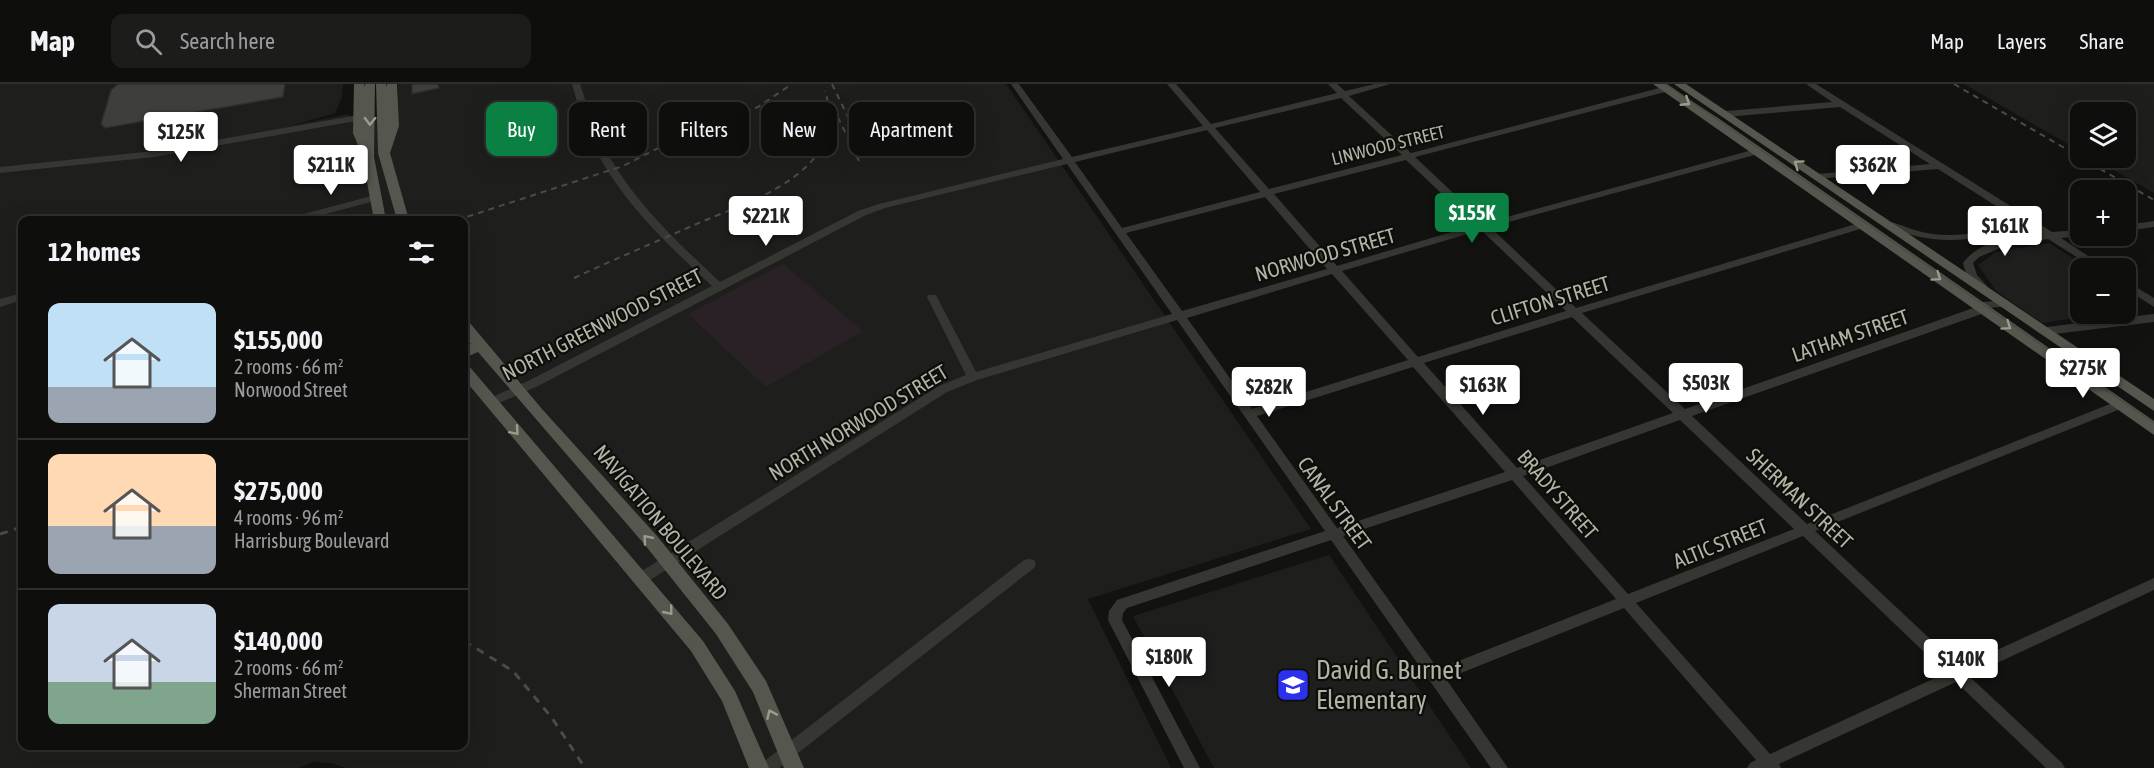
<!DOCTYPE html>
<html lang="en">
<head>
<meta charset="utf-8">
<style>
  :root { --surface:#0e0e0d; --page:#1c1c1b; --text:#f1f3f6; --muted:#9b9c9d; --line:#2e2e2e; --accent:#0b8043 }
  body { margin:0; font-family:"Asap Condensed",sans-serif; background:var(--page); color:var(--text); height:100vh; display:flex; flex-direction:column; font-size:22px; white-space:nowrap }
  * { box-sizing:border-box; margin:0 }
  p { font-size:20px; color:var(--muted) }
  .icon { flex:none; width:33px; height:33px; fill:none; stroke:currentColor; stroke-width:2; stroke-linecap:round; stroke-linejoin:round }
  .map { position:relative; flex:1; overflow:hidden }
  .drawer { position:absolute; left:18px; top:132px; width:450px; height:534px; display:flex; flex-direction:column; background:var(--surface); border-radius:12px; box-shadow:0 6px 24px #0002,0 0 0 2px var(--line) }
  .drawer>* { flex:none }
  .top-card { position:absolute; left:486px; top:18px; width:570px; height:54px; display:flex; gap:12px }
  .buttons { position:absolute; left:2070px; top:18px; display:grid; gap:12px }
  .buttons a { display:grid; place-items:center; width:66px; height:66px; border-radius:12px; background:var(--surface); box-shadow:0 6px 24px #0002,0 0 0 2px var(--line); font-size:30px }
  .price { position:absolute; translate:-50% -51px; padding:0 14px; border-radius:6px; background:#fff; color:#222; font-size:20px; line-height:39px; filter:drop-shadow(0 2px 3px #0008) }
  .price::after { content:''; position:absolute; left:50%; top:36px; width:18px; height:14px; margin-left:-9px; background:inherit; clip-path:polygon(0 0,100% 0,50% 100%) }
  .price.on { background:var(--accent); color:#fff }
  ul { padding:0; list-style:none }
  li { display:flex; align-items:center; gap:18px; height:150px; padding:0 30px }
  li+li { border-top:2px solid var(--line) }
  li span { display:grid; place-items:center; flex:none; width:168px; height:120px; border-radius:12px; color:#555 }
  li>.icon { margin-inline-start:auto }
  span .icon { width:72px; height:72px; fill:#fffc; stroke-width:1 }
  li b { font-size:26px }
  h2 { display:flex; justify-content:space-between; align-items:center; height:72px; padding:0 30px; font-size:26px }
  .pill { padding:0 21px; border-radius:12px; background:var(--surface); box-shadow:0 6px 24px #0002,0 0 0 2px var(--line); font-size:21px; line-height:54px }
  .pill.on { background:var(--accent); color:#fff }
  header { display:flex; align-items:center; gap:36px; box-sizing:border-box; height:84px; padding:0 30px; background:var(--surface); border-bottom:2px solid var(--line) }
  header strong { font-size:28px }
  nav { display:flex; gap:33px; margin-inline-start:auto; font-size:21px }
  .search { width:420px; height:54px; background:var(--page); display:flex; align-items:center; gap:15px; box-sizing:border-box; padding:0 21px; border-radius:12px; color:var(--muted); font-size:22px }
  .map>svg:first-child { display:block }
  .built { fill:#1e1f1d; fill-rule:evenodd }
  .green { fill:#2a2126 }
  .building { fill:#3e3f3b; stroke:#2d2e2b; stroke-width:1.5 }
  .lines { fill:none; stroke-linecap:round; stroke-linejoin:round }
  .minor { fill:#363732; fill-rule:evenodd }
  .major { fill:#55564e; fill-rule:evenodd }
  .tram { stroke:#4b4c45; stroke-width:1.5 }
  .rail-far1 { stroke:#4b4c45; stroke-width:2; stroke-dasharray:6 5; stroke-linecap:butt }
  .rail { stroke:#4b4c45; stroke-width:3; stroke-dasharray:8 7; stroke-linecap:butt }
  .oneway { stroke:#9b9c8d }
  .labels { text-anchor:middle; dominant-baseline:central; stroke-width:4.5; stroke-linejoin:round; paint-order:stroke }
  .far-street-label { font-size:18px; fill:#b2b3a2; stroke:#0d0d0c }
  .street-label { font-size:21px; fill:#b2b3a2; stroke:#0d0d0c }
  .near-poi-label { font-size:26px; fill:#b2b3a2; stroke:#0d0d0c; text-anchor:start }
</style>
</head>
<body>
<header>
<strong>Map</strong>
<div class="search"><svg class="icon" aria-label="search" viewBox="0 0 24 24"><circle cx="10" cy="10" r="6"/><path d="M15 15l6 6"/></svg>Search here</div>
<nav><a>Map</a><a>Layers</a><a>Share</a></nav>
</header>
<div class="map">
<svg width="2154" height="684" viewBox="0 0 2154 684">
  <rect width="100%" height="100%" fill="#121211"/>
  <path class="built" d="M 0,0 L 343,0 L 342,13 L 335,29 L 294,41 L 349,30 L 349,37 L 397,31 L 398,0 L 1006,0 L 1311,445 L 1088,515 L 1171,684 L 345,684 L 332,679 L 313,678 L 299,684 L 0,684 ZM 22,136 L 464,136 L 464,662 L 22,662 Z
    M 1964,0 L 2154,0 L 2154,109 L 2092,74 L 2126,74 L 2126,28 L 2080,28 L 2080,67 Z
    M 2049,159 L 2089,184 L 2080,184 L 2080,230 L 2103,230 L 2042,239 L 1996,207 L 1978,181 L 1996,168 Z
    M 1329,471 L 1471,684 L 1214,684 L 1133,532 Z"/>
  <path class="green" d="M 783,180 L 863,247 L 766,303 L 688,230 Z"/>
  <path class="building" d="M 118,0 L 285,0 L 283,13 L 105,44 L 101,40 L 111,6 Z
    M 412,0 L 438,0 L 439,4 L 412,10 Z"/>
  <g class="lines">
    <path class="minor" d="M 572,0 L 580,0 C 587,21 593,42 603,61 C 631,115 676,157 720,198 L 858,127 L 879,120 L 1063,75 L 1011,0 L 1019,0 L 1072,73 L 1203,42 L 1167,0 L 1176,0 L 1211,40 L 1337,9 L 1328,0 L 1337,0 L 1345,7 L 1375,0 L 1390,0 L 1349,12 L 1411,69 L 1663,3 L 1669,3 L 1669,7 L 1415,73 L 1485,139 L 1756,65 L 1762,65 L 1762,69 L 1490,143 L 1576,224 L 1859,139 L 1867,139 L 1867,143 L 1582,229 L 1685,325 L 1979,222 L 1983,218 L 2008,216 L 2009,219 L 2008,222 L 1990,224 L 1987,228 L 1692,332 L 1807,440 L 2115,318 L 2123,318 L 2125,321 L 2123,324 L 1815,447 L 1960,583 L 2154,494 L 2154,506 L 1969,592 L 2062,679 L 2065,684 L 2046,684 L 1956,598 L 1779,680 L 1781,684 L 1747,684 L 1750,679 L 1756,676 L 1624,524 L 1446,595 L 1508,684 L 1491,684 L 1331,456 L 1127,524 L 1123,529 L 1122,536 L 1200,684 L 1184,684 L 1108,536 L 1109,527 L 1117,516 L 1325,447 L 1177,236 L 977,296 L 947,308 L 647,498 L 642,500 L 637,498 L 635,494 L 637,490 L 939,302 L 966,291 L 927,213 L 928,211 L 936,211 L 937,213 L 976,288 L 1172,230 L 1067,80 L 885,124 L 866,131 L 538,302 L 490,323 L 484,319 L 486,316 L 530,296 L 712,202 C 667,160 621,117 593,61 C 584,42 578,21 572,0 ZM 1341,14 L 1402,71 L 1269,105 L 1215,44 ZM 1207,46 L 1260,108 L 1122,144 L 1075,78 ZM 1406,76 L 1475,141 L 1337,182 L 1274,110 ZM 1265,113 L 1327,185 L 1182,227 L 1126,149 ZM 1481,146 L 1566,227 L 1418,273 L 1342,187 ZM 1332,190 L 1408,276 L 1252,325 L 1187,234 ZM 1572,233 L 1673,329 L 1517,384 L 1424,279 ZM 1413,283 L 1505,388 L 1337,444 L 1257,332 ZM 1680,336 L 1794,445 L 1628,510 L 1523,392 ZM 1512,396 L 1616,515 L 1438,585 L 1343,452 ZM 1803,452 L 1946,589 L 1770,670 L 1636,519 Z
      M 1806,0 L 1816,0 L 2052,148 L 2080,146 L 2080,152 L 2082,152 L 2061,154 L 2106,184 L 2094,184 L 2048,155 L 2005,162 L 1979,173 L 1973,179 L 1977,191 L 1988,203 L 1983,206 C 1971,202 1966,191 1963,179 C 1980,156 2012,153 2039,150 L 2025,141 C 1975,158 1938,163 1887,143 L 1887,139 L 1891,138 C 1903,141 1914,147 1927,149 C 1958,155 1989,147 2018,136 L 1938,85 L 1814,95 L 1814,91 L 1817,90 L 1930,80 L 1840,23 L 1726,33 L 1721,30 L 1726,27 L 1832,18 Z
      M 358,31 L 361,32 L 361,36 L 154,73 L 0,89 L 0,83 L 154,67 Z
      M 375,111 L 378,112 L 378,116 L 303,136 L 288,136 L 289,134 Z
      M 2154,137 L 2154,143 L 2126,147 L 2126,141 Z
      M 2126,197 L 2154,214 L 2154,223 L 2126,205 Z
      M 22,209 L 22,216 L 0,223 L 0,215 Z
      M 2154,230 L 2154,238 L 2046,251 L 2040,247 L 2046,243 Z
      M 1029,475 L 1034,476 L 1036,480 L 1034,484 L 779,684 L 759,684 L 762,679 L 1024,476 Z"/>
    <path class="major" d="M 354,0 L 364,0 L 364,3 L 365,0 L 375,0 L 374,73 L 386,136 L 374,136 L 362,71 L 353,49 Z
      M 376,0 L 386,0 L 387,3 L 387,0 L 397,0 L 399,42 L 390,69 L 409,136 L 397,136 L 378,69 Z
      M 1653,0 L 1665,0 L 1718,34 L 2154,337 L 2154,351 Z
      M 1674,0 L 1686,0 L 2154,315 L 2154,327 Z
      M 464,236 L 469,238 L 542,325 L 657,452 L 728,540 L 766,597 L 804,684 L 784,684 L 753,608 L 716,550 L 645,461 L 478,268 L 464,274 L 464,263 L 471,260 L 464,250 Z
      M 464,281 L 469,282 L 703,557 L 735,607 L 769,684 L 749,684 L 722,617 L 691,567 L 464,295 Z"/>
    <path class="tram" d="M 1666,0 L 2154,339"/>
    <path class="rail-far1" d="M 832,0 L 848,33 L 853,56
      M 1954,0 L 2080,73
      M 833,23 L 859,77
      M 2081,74 L 2154,116
      M 457,136 L 623,82 L 694,46 L 758,23 L 792,0
      M 574,194 C 613,176 653,159 692,142 C 734,123 786,109 816,72 C 832,53 832,30 825,7"/>
    <path class="rail" d="M 0,450 L 22,443
      M 464,557 L 513,587 L 552,634 L 585,684"/>
  </g>
  <defs><path id="oneway-chevron" d="M-2-3.5L2.5 0L-2 3.5" fill="none" stroke-width="1.6" stroke-linecap="round" stroke-linejoin="round" transform="scale(1.5)"/></defs>
  <g class="oneway">
    <use href="#oneway-chevron" transform="translate(1686 18) rotate(33)"/>
    <use href="#oneway-chevron" transform="translate(370 37) rotate(91)"/>
    <use href="#oneway-chevron" transform="translate(1798 80) rotate(-145)"/>
    <use href="#oneway-chevron" transform="translate(1937 193) rotate(35)"/>
    <use href="#oneway-chevron" transform="translate(2007 242) rotate(35)"/>
    <use href="#oneway-chevron" transform="translate(515 347) rotate(49)"/>
    <use href="#oneway-chevron" transform="translate(647 455) rotate(-131)"/>
    <use href="#oneway-chevron" transform="translate(669 527) rotate(51)"/>
    <use href="#oneway-chevron" transform="translate(771 630) rotate(-114)"/>
  </g>
  <defs>
    <symbol id="school-square" viewBox="-11 -11 22 22"><rect x="-9" y="-9" width="18" height="18" rx="4" fill="#2c31ee" stroke="#0d0d0c"/><path d="M0-5L7-2L0 1L-7-2ZM-4 1L0 2.5L4 1V4Q0 6-4 4Z" fill="#fff"/></symbol>
  </defs>
  <g fill-rule="evenodd">
    <use href="#school-square" x="1274" y="582" width="38" height="38"/>
  </g>
  <g class="labels">
    <g class="far-street-label">
      <text transform="translate(1388 61) rotate(-14)">LINWOOD STREET</text>
    </g>
    <g class="street-label">
      <text transform="translate(1325 170) rotate(-16)">NORWOOD STREET</text>
      <text transform="translate(1550 216) rotate(-17)">CLIFTON STREET</text>
      <text transform="translate(602 240) rotate(-27)">NORTH GREENWOOD STREET</text>
      <text transform="translate(1850 251) rotate(-19)">LATHAM STREET</text>
      <text transform="translate(858 338) rotate(-31)">NORTH NORWOOD STREET</text>
      <text transform="translate(1558 410) rotate(49)">BRADY STREET</text>
      <text transform="translate(1800 414) rotate(43)">SHERMAN STREET</text>
      <text transform="translate(1335 419) rotate(54)">CANAL STREET</text>
      <text transform="translate(661 438) rotate(50)">NAVIGATION BOULEVARD</text>
      <text transform="translate(1720 459) rotate(-22)">ALTIC STREET</text>
    </g>
    <g class="near-poi-label">
      <text x="1316" y="586">David G. Burnet<tspan x="1316" dy="30">Elementary</tspan></text>
    </g>
  </g>
</svg>
<div class="buttons">
<a><svg class="icon" aria-label="layers" viewBox="0 0 24 24"><path d="M12 4l9 5-9 5-9-5zM3 14l9 5 9-5"/></svg></a>
<a>+</a>
<a>−</a>
</div>
<b class="price" style="left:181px;top:79px">$125K</b>
<b class="price" style="left:331px;top:112px">$211K</b>
<b class="price" style="left:1873px;top:112px">$362K</b>
<b class="price on" style="left:1472px;top:160px">$155K</b>
<b class="price" style="left:766px;top:163px">$221K</b>
<b class="price" style="left:2005px;top:173px">$161K</b>
<b class="price" style="left:2083px;top:315px">$275K</b>
<b class="price" style="left:1706px;top:330px">$503K</b>
<b class="price" style="left:1483px;top:332px">$163K</b>
<b class="price" style="left:1269px;top:334px">$282K</b>
<b class="price" style="left:1169px;top:604px">$180K</b>
<b class="price" style="left:1961px;top:606px">$140K</b>
<div class="top-card">
<a class="pill on">Buy</a>
<a class="pill">Rent</a>
<a class="pill">Filters</a>
<a class="pill">New</a>
<a class="pill">Apartment</a>
</div>
<section class="drawer">
<h2>12 homes<svg class="icon" aria-label="filters" viewBox="0 0 24 24"><path d="M4 7h16M4 17h16"/><circle cx="9" cy="7" r="2"/><circle cx="15" cy="17" r="2"/></svg></h2>
<ul>
<li><span style="background:linear-gradient(#bfe0f5 70%,#9aa5b1 0)"><svg class="icon" aria-label="home" viewBox="0 0 24 24"><path d="M3 11l9-7 9 7M6 9v11h12V9"/></svg></span><div><b>$155,000</b><p>2 rooms · 66 m²</p><p>Norwood Street</p></div></li>
<li><span style="background:linear-gradient(#ffd9b3 60%,#9aa5b1 0)"><svg class="icon" aria-label="home" viewBox="0 0 24 24"><path d="M3 11l9-7 9 7M6 9v11h12V9"/></svg></span><div><b>$275,000</b><p>4 rooms · 96 m²</p><p>Harrisburg Boulevard</p></div></li>
<li><span style="background:linear-gradient(#c9d6e8 65%,#7fa58c 0)"><svg class="icon" aria-label="home" viewBox="0 0 24 24"><path d="M3 11l9-7 9 7M6 9v11h12V9"/></svg></span><div><b>$140,000</b><p>2 rooms · 66 m²</p><p>Sherman Street</p></div></li>
</ul>
</section>
</div>
</body>
</html>
